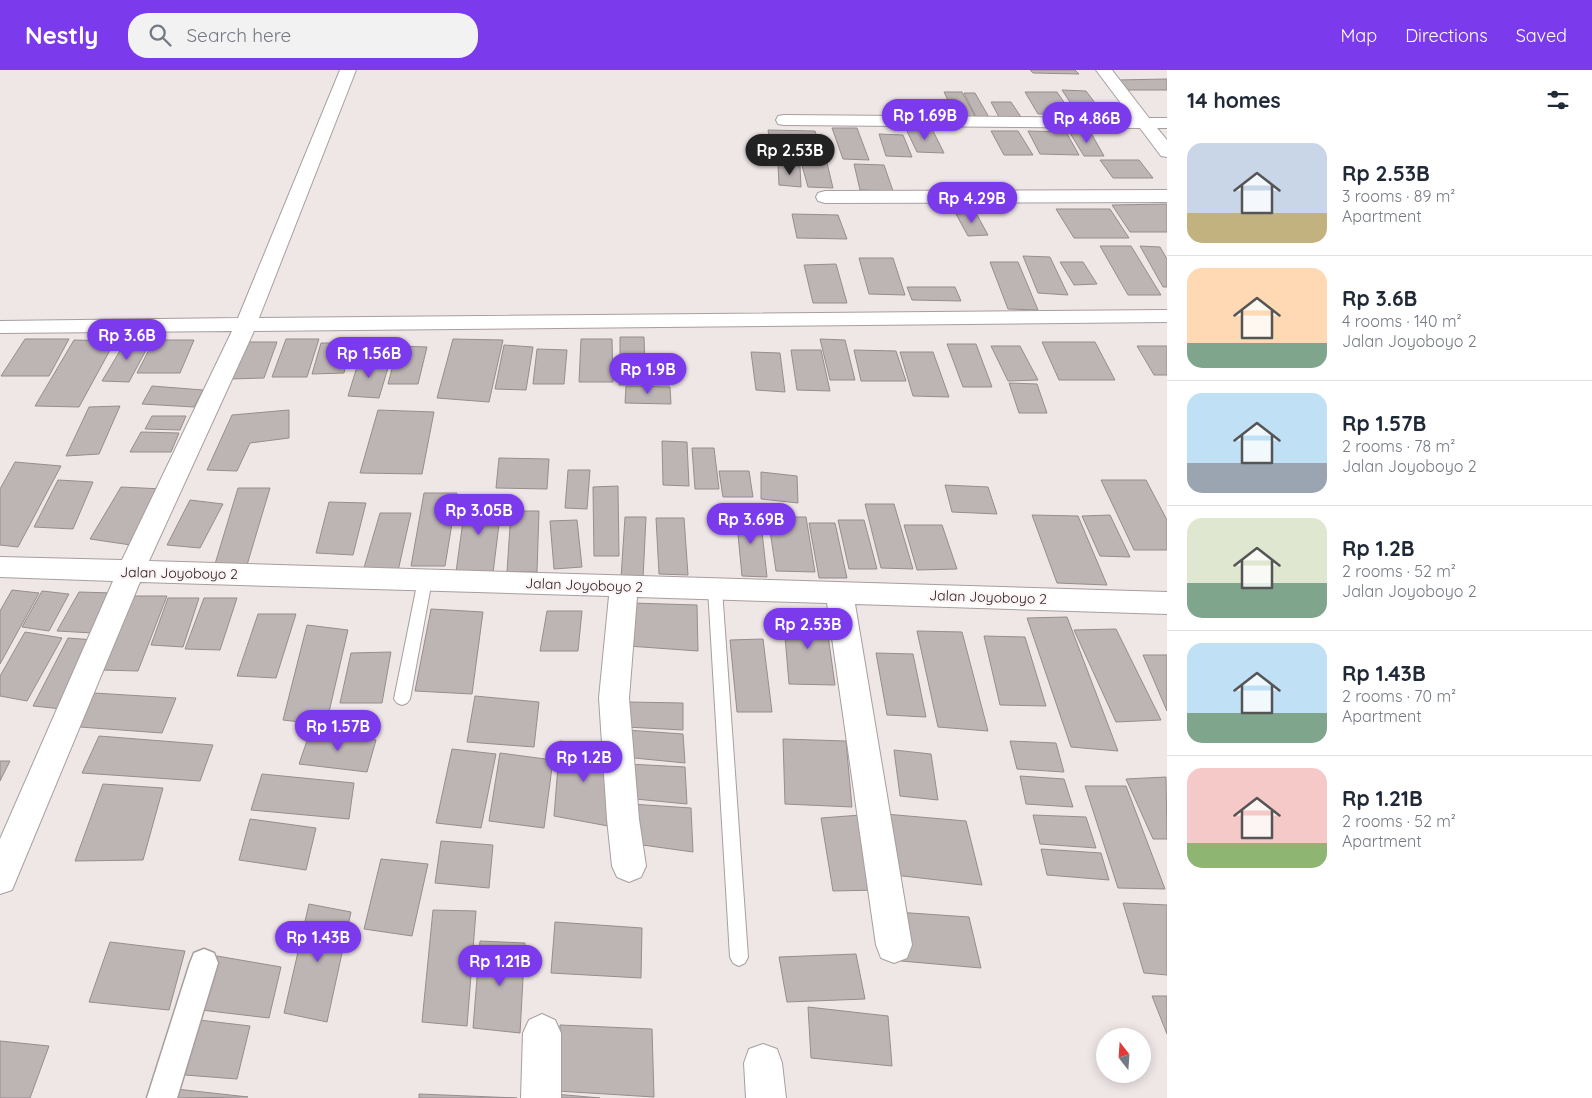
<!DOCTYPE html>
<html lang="en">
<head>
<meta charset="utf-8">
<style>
  :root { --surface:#fff; --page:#f2f2f3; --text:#1f2937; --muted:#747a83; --line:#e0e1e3; --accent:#7c3aed }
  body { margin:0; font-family:Quicksand,sans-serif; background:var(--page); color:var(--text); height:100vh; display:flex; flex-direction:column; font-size:19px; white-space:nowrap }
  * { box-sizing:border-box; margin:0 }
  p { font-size:16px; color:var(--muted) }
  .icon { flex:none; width:28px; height:28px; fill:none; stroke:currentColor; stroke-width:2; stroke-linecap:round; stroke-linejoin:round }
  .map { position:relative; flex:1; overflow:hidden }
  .sheet { display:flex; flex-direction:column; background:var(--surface); width:425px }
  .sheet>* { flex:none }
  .needle { width:32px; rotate:343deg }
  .controls { position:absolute; left:1096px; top:958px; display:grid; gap:10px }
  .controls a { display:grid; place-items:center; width:55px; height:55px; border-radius:50%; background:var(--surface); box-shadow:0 2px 12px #0003; font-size:25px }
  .price { position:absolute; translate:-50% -42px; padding:0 11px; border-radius:18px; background:var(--accent); color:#fff; font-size:16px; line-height:32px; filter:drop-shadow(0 1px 2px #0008) }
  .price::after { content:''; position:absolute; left:50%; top:30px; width:15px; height:11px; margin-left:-8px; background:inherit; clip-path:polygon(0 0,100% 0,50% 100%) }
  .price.selected { background:#222; color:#fff }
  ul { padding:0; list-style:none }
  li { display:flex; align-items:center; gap:15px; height:125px; padding:0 20px }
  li+li { border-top:1px solid var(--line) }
  li span { display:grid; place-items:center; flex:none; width:140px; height:100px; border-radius:15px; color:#555 }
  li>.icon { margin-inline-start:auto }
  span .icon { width:60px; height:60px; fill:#fffc; stroke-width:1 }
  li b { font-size:21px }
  h2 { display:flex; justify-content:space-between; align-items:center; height:60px; padding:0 20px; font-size:21px }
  header { display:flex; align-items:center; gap:30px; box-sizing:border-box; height:70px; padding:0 25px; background:var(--accent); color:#fff }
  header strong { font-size:24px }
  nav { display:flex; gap:28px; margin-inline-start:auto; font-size:18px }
  .search { width:350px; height:45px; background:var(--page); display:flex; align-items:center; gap:12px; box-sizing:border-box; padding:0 18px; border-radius:20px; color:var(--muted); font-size:19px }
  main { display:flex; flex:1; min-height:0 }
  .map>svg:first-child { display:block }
  .building { fill:#bdb4b4; stroke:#968d8e }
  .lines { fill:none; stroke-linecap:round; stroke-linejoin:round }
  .service-casing { stroke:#a79e9f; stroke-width:2 }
  .pedestrian-casing { stroke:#a79e9f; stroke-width:3 }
  .minor-casing { stroke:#a79e9f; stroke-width:2 }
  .service { fill:#fff; fill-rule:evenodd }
  .pedestrian { fill:#fff; fill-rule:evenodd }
  .minor { fill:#fff; fill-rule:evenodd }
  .labels { text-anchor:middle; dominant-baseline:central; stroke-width:4; stroke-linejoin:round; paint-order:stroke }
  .street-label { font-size:14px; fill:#201c1d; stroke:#fdf3f4 }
</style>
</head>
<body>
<header>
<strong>Nestly</strong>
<div class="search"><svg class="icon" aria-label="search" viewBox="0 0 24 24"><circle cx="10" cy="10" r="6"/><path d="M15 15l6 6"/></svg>Search here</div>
<nav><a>Map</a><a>Directions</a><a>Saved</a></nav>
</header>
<main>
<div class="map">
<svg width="1167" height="1028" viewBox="0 0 1167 1028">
  <rect width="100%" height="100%" fill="#efe6e6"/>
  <path class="building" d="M 1030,0 L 1075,0 L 1079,4 L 1033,3 Z
    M 1167,9 L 1167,20 L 1125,20 L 1117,10 Z
    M 1062,20 L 1086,21 L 1104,45 L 1078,44 Z
    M 944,22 L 962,22 L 977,50 L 957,49 Z
    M 1025,22 L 1057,22 L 1072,44 L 1038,44 Z
    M 964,23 L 975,23 L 990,49 L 977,49 Z
    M 991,32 L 1011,32 L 1021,47 L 999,47 Z
    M 832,58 L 857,58 L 869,90 L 843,89 Z
    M 906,59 L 932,59 L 944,83 L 917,82 Z
    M 768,60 L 815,61 L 822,83 L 772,82 Z
    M 991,61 L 1018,61 L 1033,85 L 1004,85 Z
    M 1028,61 L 1066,62 L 1079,85 L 1040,84 Z
    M 1070,63 L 1091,63 L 1104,86 L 1084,86 Z
    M 879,64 L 903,65 L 912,87 L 886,86 Z
    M 1100,90 L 1139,90 L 1153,108 L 1113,108 Z
    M 801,92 L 827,93 L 833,118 L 808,117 Z
    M 854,94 L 884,95 L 893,121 L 860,120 Z
    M 778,95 L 800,96 L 801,117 L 779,115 Z
    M 1167,134 L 1167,162 L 1130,162 L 1112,135 Z
    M 1056,139 L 1110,139 L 1129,168 L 1074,168 Z
    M 976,143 L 988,165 L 968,166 L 956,144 Z
    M 792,144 L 838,145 L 847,169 L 797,168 Z
    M 1100,176 L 1131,176 L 1161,225 L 1128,225 Z
    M 1140,176 L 1160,177 L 1167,189 L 1167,217 L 1163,217 Z
    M 1023,186 L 1050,187 L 1068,225 L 1038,223 Z
    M 859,188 L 893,188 L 905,225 L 869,224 Z
    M 990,192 L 1018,192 L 1038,240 L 1008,239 Z
    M 1060,192 L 1083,192 L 1097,214 L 1074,215 Z
    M 836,194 L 847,233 L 813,233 L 804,195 Z
    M 907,217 L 955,217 L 961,231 L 912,230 Z
    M 620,267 L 644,267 L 645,297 L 620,297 Z
    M 25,269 L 69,269 L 49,306 L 1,306 Z
    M 127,269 L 152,269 L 129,312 L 102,311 Z
    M 286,269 L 319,269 L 307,307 L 272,307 Z
    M 453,269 L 503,270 L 489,332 L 437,328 Z
    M 581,269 L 612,269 L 613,312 L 579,312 Z
    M 820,269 L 845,270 L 855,310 L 830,310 Z
    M 74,270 L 115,271 L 79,337 L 35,336 Z
    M 154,270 L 194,270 L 180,303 L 137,303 Z
    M 245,272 L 277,272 L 264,308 L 230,309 Z
    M 1042,272 L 1095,272 L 1115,310 L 1059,310 Z
    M 321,273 L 351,273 L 344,303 L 312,304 Z
    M 947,274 L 976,274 L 992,317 L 963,317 Z
    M 504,275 L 533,277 L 526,320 L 495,319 Z
    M 398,276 L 427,277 L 418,314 L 388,314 Z
    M 991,276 L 1020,276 L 1038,310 L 1008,311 Z
    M 1137,276 L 1167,276 L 1167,305 L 1154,305 Z
    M 537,279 L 567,280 L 564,314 L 533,314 Z
    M 791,280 L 821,280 L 830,321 L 797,320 Z
    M 854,280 L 896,281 L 906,311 L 861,311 Z
    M 751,282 L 780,283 L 785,322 L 756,320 Z
    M 900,282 L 933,282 L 949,327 L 913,326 Z
    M 359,290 L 390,291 L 379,328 L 348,326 Z
    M 619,299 L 669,299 L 670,315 L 619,315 Z
    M 1009,313 L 1037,314 L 1047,343 L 1019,343 Z
    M 152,316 L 203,320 L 194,337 L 142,334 Z
    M 626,316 L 670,317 L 671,334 L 625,333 Z
    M 120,336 L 99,384 L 66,386 L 89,337 Z
    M 289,340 L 289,368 L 250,373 L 237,401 L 207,400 L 232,345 Z
    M 378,340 L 434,342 L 422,404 L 360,403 Z
    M 152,346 L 186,346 L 180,360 L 145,359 Z
    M 141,362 L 179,363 L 171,382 L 130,382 Z
    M 662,371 L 687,372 L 689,416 L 663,415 Z
    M 692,378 L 714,378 L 719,419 L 695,419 Z
    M 499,388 L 549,389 L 547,419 L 496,418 Z
    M 15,392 L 61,396 L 18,477 L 0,475 L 0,419 Z
    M 568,400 L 590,400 L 587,439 L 565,438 Z
    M 719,401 L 749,401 L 753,427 L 723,427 Z
    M 761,402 L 797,406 L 798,433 L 761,429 Z
    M 58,410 L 93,412 L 73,459 L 34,457 Z
    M 1101,410 L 1146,410 L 1167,450 L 1167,480 L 1134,480 Z
    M 945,415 L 988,417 L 997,444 L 952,442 Z
    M 618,416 L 619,486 L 594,486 L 593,417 Z
    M 121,417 L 163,419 L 131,475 L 90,469 Z
    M 238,418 L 270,418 L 247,495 L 215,494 Z
    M 424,423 L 457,423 L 445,496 L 411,496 Z
    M 466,429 L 502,430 L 493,503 L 456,502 Z
    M 190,430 L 223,434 L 200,478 L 167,475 Z
    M 329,432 L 366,433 L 353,485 L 316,483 Z
    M 865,434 L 894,434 L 913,499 L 881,498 Z
    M 511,441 L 539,441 L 537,502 L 507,502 Z
    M 380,443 L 411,443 L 398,501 L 363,501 Z
    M 736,444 L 760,444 L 767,507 L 742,506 Z
    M 1032,445 L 1078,446 L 1107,515 L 1057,513 Z
    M 1110,445 L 1130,487 L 1100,486 L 1082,446 Z
    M 625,447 L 646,447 L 643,509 L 621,508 Z
    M 768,447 L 806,447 L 815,502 L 776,501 Z
    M 656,448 L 684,448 L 688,505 L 659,504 Z
    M 577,450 L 582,497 L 554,499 L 550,451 Z
    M 838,450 L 864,450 L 877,499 L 849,499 Z
    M 809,453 L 835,453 L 847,508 L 819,508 Z
    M 904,455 L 942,455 L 957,499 L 917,500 Z
    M 12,520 L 39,523 L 0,594 L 0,541 Z
    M 42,521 L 69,524 L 49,561 L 22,557 Z
    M 79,522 L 113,523 L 93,563 L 57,561 Z
    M 132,526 L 167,526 L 138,601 L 101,600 Z
    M 168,528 L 199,528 L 183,577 L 151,575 Z
    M 204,528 L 237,528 L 220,580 L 185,579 Z
    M 632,533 L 697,535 L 698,581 L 628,576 Z
    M 431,539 L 483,542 L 472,624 L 415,621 Z
    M 547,541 L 582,541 L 578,581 L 540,581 Z
    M 783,543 L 825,544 L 835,615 L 789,614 Z
    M 258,544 L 296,544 L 276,608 L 237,606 Z
    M 1067,547 L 1118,681 L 1071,677 L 1027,548 Z
    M 307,555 L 348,560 L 326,655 L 283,650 Z
    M 1116,559 L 1161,650 L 1116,652 L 1074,560 Z
    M 917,561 L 962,562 L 988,661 L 938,657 Z
    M 25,562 L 62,568 L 27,631 L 0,626 L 0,606 Z
    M 984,566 L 1025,567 L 1046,636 L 1000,635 Z
    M 68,568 L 94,570 L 62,639 L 33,636 Z
    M 763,569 L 772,642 L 737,642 L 730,570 Z
    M 391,582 L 382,633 L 340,633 L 351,583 Z
    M 876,583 L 913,584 L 926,647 L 887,645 Z
    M 1143,585 L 1167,585 L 1167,641 Z
    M 94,623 L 176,628 L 162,663 L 80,657 Z
    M 475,626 L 539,632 L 534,677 L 467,672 Z
    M 628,632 L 683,633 L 683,660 L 626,657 Z
    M 626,660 L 683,664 L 685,693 L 624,687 Z
    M 310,662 L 376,670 L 367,702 L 299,694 Z
    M 99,666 L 213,675 L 200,711 L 82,703 Z
    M 783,669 L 846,671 L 852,737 L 785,734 Z
    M 560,671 L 612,679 L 608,756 L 554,746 Z
    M 1010,671 L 1056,673 L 1064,702 L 1017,699 Z
    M 452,679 L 496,684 L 481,758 L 436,753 Z
    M 894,680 L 931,684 L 938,730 L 900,726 Z
    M 500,683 L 553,690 L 544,758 L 489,751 Z
    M 0,691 L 10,691 L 0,711 Z
    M 628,694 L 685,697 L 687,734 L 625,728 Z
    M 262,704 L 354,713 L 349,749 L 251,740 Z
    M 1020,706 L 1064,709 L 1073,737 L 1026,734 Z
    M 1166,707 L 1167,769 L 1153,769 L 1126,709 Z
    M 103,714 L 163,718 L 143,790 L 75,791 Z
    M 1085,716 L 1126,716 L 1165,819 L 1118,818 Z
    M 631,734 L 691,738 L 693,782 L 628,773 Z
    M 885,744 L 966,751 L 982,815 L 894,805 Z
    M 861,745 L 879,820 L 833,821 L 821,748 Z
    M 1033,745 L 1086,747 L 1096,778 L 1040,774 Z
    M 250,749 L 316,758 L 306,800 L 239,790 Z
    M 441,771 L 493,775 L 489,818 L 435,813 Z
    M 1041,779 L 1101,783 L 1109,810 L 1047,805 Z
    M 381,789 L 428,794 L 412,866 L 364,859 Z
    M 1123,833 L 1167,835 L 1167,905 L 1144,903 Z
    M 309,834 L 351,842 L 327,952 L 284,943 Z
    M 433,840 L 476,841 L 467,956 L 422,952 Z
    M 896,842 L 969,847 L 981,898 L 901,891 Z
    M 555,852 L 642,858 L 641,908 L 551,903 Z
    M 480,871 L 525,873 L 520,963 L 473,958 Z
    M 110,872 L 185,881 L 169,940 L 89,932 Z
    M 856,884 L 865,929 L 787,932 L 779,887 Z
    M 217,886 L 281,897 L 269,948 L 201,940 Z
    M 1152,926 L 1167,926 L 1167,964 Z
    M 808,937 L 888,946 L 892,996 L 811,988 Z
    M 199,950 L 250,956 L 237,1009 L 185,1005 Z
    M 560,955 L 652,959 L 654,1027 L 557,1021 Z
    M 0,971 L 49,976 L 30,1028 L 0,1028 Z
    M 176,1019 L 248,1027 L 173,1028 Z
    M 419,1024 L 517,1028 L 419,1028 Z
    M 555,1024 L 600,1028 L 555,1028 Z"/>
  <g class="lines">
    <defs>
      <path id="service" d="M 425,505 L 430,506 L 432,510 L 410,629 L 407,633 L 402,635 L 397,633 L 394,629 L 418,510 L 420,506 Z
        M 715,514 L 720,515 L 722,519 L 748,887 L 745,893 L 739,896 L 733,893 L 730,887 L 708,519 L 710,515 Z"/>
      <path id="pedestrian" d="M 204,879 L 214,883 L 218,893 L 177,1028 L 147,1028 L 190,893 L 194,883 Z"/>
      <path id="minor" d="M 340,0 L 356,0 L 259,248 L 1167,240 L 1167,252 L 254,261 L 149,491 L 1167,522 L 1167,544 L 855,534 L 912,875 L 907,888 L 894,893 L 881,888 L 876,875 L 827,533 L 637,527 L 629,628 L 639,749 L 646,796 L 641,807 L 629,812 L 617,807 L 612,796 L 607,749 L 599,628 L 609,526 L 140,512 L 12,820 L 0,824 L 0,769 L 113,511 L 0,507 L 0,487 L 122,490 L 232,261 L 0,263 L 0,251 L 238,248 Z
        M 1096,0 L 1112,0 L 1149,48 L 1167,48 L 1167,58 L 1157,58 L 1167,70 L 1167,87 L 1161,86 L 1140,58 L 784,55 L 778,54 L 776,50 L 778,46 L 784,45 L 1132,48 Z
        M 1167,120 L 1167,132 L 825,133 L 818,131 L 816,127 L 818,123 L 825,121 Z
        M 542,944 L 555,950 L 561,963 L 561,1028 L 521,1028 L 523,963 L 529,950 Z
        M 763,974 L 777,979 L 782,993 L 786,1028 L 746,1028 L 744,993 L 749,979 Z"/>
    </defs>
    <use href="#service" class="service-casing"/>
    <use href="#pedestrian" class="pedestrian-casing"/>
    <use href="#minor" class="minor-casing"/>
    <use href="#service" class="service"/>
    <use href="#pedestrian" class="pedestrian"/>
    <use href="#minor" class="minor"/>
  </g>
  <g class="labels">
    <g class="street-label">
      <text transform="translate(179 503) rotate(1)">Jalan Joyoboyo 2</text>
      <text transform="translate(584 515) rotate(2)">Jalan Joyoboyo 2</text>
      <text transform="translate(988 527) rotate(2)">Jalan Joyoboyo 2</text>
    </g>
  </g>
</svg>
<div class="controls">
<a><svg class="needle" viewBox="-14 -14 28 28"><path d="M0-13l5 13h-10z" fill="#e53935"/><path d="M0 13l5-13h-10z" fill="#747a83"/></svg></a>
</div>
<b class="price" style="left:925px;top:71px">Rp 1.69B</b>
<b class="price" style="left:1087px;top:74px">Rp 4.86B</b>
<b class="price selected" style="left:790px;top:106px">Rp 2.53B</b>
<b class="price" style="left:972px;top:154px">Rp 4.29B</b>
<b class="price" style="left:127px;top:291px">Rp 3.6B</b>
<b class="price" style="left:369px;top:309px">Rp 1.56B</b>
<b class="price" style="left:648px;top:325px">Rp 1.9B</b>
<b class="price" style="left:479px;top:466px">Rp 3.05B</b>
<b class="price" style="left:751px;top:475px">Rp 3.69B</b>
<b class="price" style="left:808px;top:580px">Rp 2.53B</b>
<b class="price" style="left:338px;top:682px">Rp 1.57B</b>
<b class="price" style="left:584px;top:713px">Rp 1.2B</b>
<b class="price" style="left:318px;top:893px">Rp 1.43B</b>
<b class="price" style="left:500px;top:917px">Rp 1.21B</b>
</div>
<section class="sheet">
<h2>14 homes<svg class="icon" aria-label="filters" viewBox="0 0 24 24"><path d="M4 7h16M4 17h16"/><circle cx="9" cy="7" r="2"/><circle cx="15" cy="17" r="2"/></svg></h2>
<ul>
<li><span style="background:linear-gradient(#c9d6e8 70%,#c2b280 0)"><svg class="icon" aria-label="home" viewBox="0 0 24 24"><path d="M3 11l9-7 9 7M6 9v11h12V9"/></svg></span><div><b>Rp 2.53B</b><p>3 rooms · 89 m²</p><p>Apartment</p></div></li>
<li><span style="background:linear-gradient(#ffd9b3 75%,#7fa58c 0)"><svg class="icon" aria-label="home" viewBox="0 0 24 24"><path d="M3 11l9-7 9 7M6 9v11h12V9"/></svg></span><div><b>Rp 3.6B</b><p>4 rooms · 140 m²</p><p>Jalan Joyoboyo 2</p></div></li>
<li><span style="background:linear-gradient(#bfe0f5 70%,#9aa5b1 0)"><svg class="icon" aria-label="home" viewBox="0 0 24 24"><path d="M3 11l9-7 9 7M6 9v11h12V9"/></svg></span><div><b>Rp 1.57B</b><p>2 rooms · 78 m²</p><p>Jalan Joyoboyo 2</p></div></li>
<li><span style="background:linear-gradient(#dfe7d0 65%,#7fa58c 0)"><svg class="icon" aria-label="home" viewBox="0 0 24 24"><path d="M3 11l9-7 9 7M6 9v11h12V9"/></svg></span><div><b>Rp 1.2B</b><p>2 rooms · 52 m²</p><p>Jalan Joyoboyo 2</p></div></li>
<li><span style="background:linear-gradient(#bfe0f5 70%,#7fa58c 0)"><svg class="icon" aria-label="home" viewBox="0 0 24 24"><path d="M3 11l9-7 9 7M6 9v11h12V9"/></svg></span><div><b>Rp 1.43B</b><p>2 rooms · 70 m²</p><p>Apartment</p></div></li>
<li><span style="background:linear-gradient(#f6c9c9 75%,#8fb573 0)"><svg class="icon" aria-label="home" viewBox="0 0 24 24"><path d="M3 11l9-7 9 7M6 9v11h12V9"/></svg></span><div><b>Rp 1.21B</b><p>2 rooms · 52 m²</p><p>Apartment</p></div></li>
</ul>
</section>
</main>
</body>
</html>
